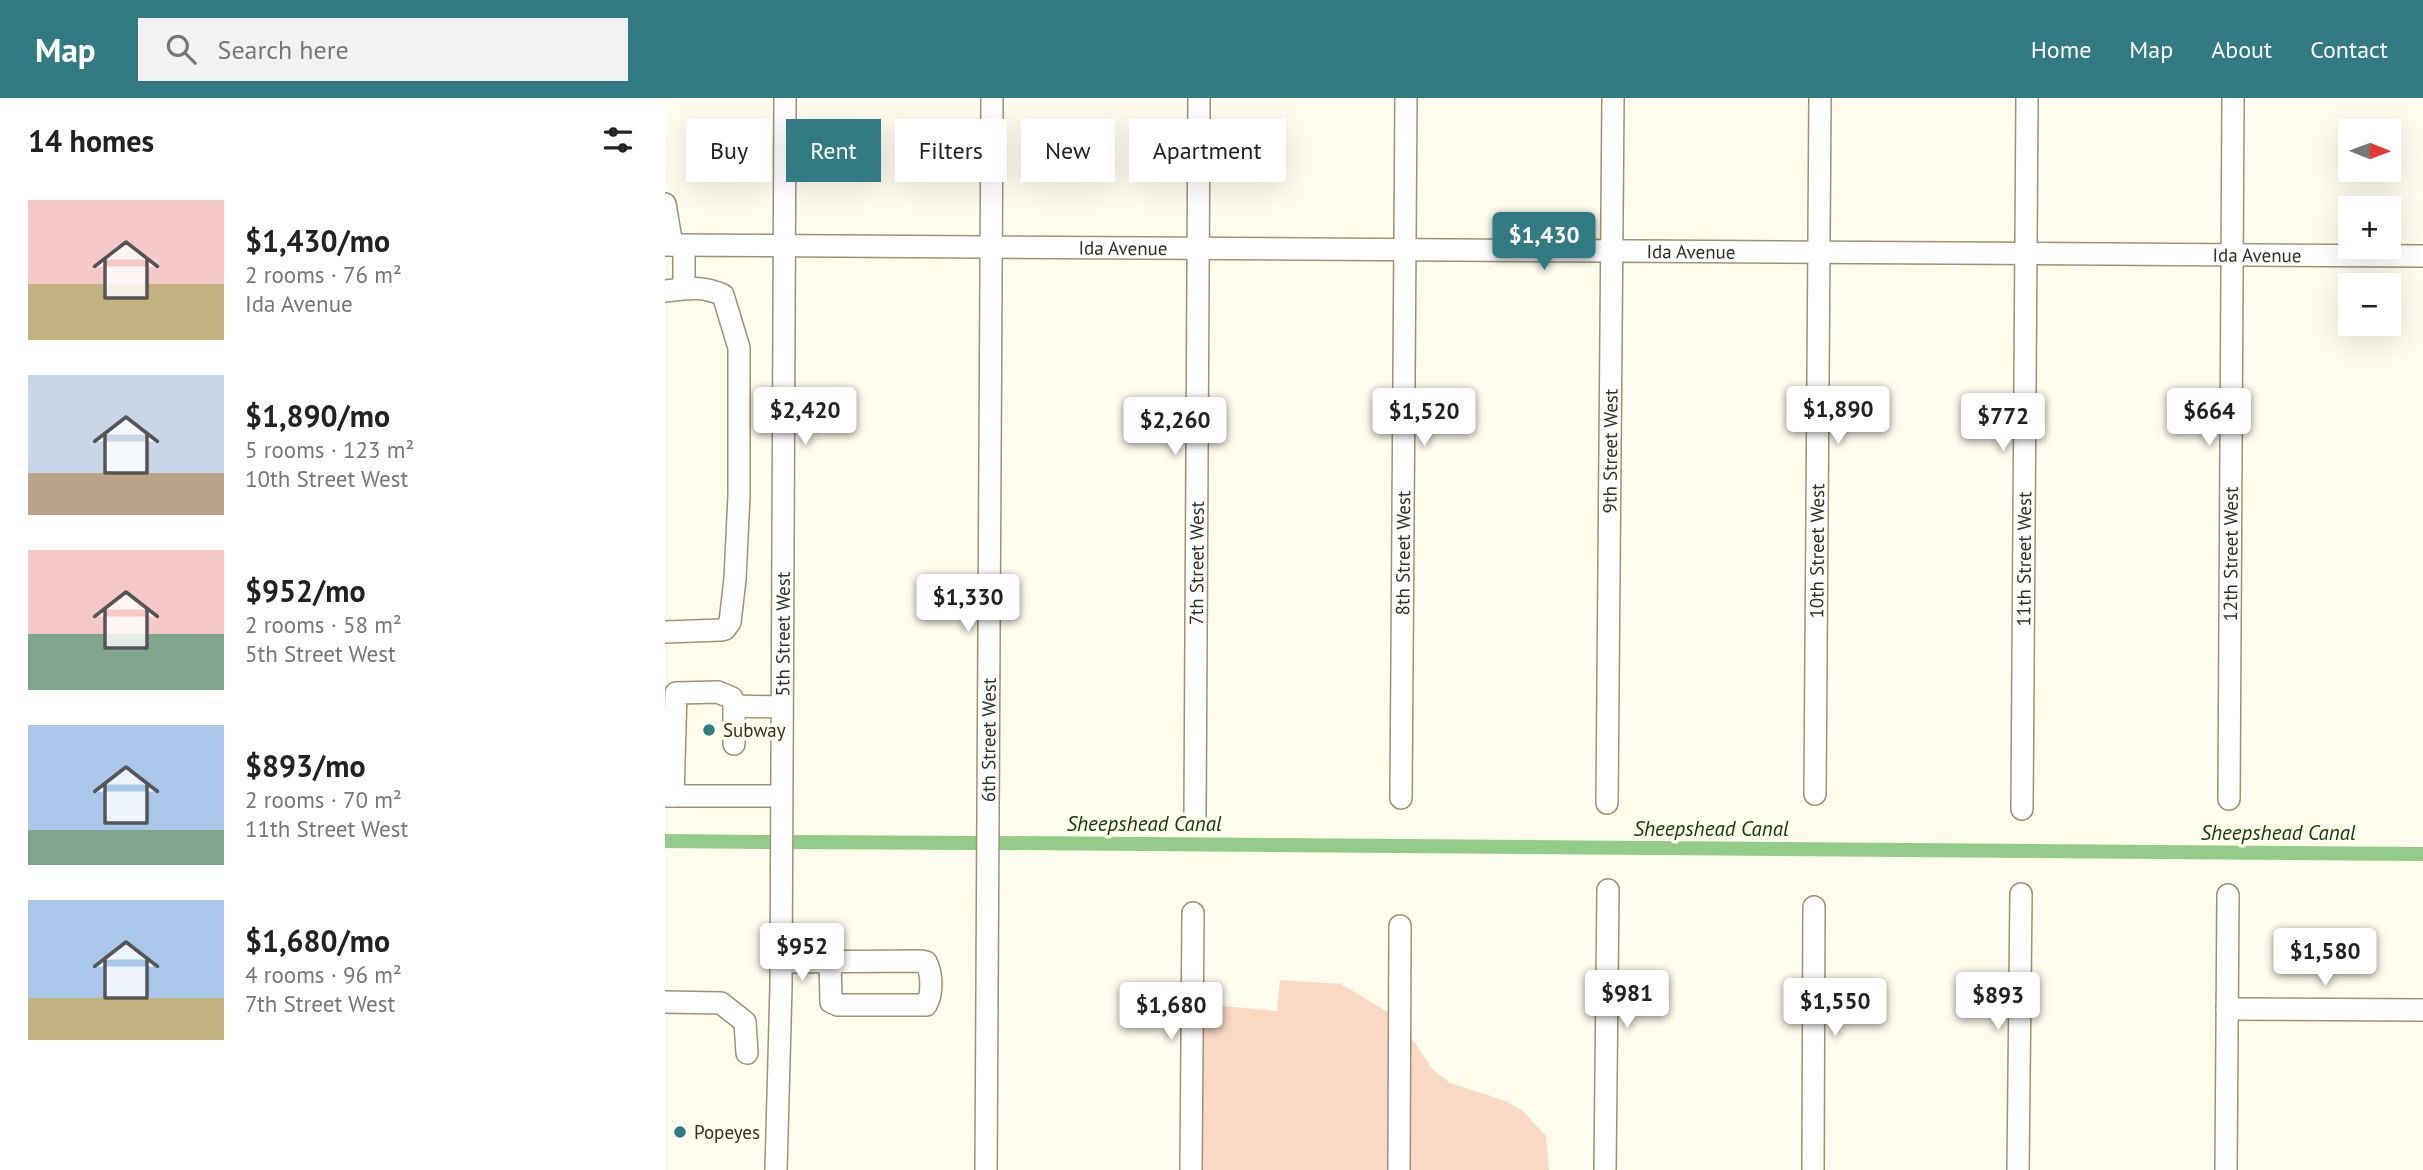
<!DOCTYPE html>
<html lang="en">
<head>
<meta charset="utf-8">
<style>
  :root { --surface:#fff; --page:#f2f2f2; --text:#222; --muted:#767676; --accent:#337b83 }
  body { margin:0; font-family:"PT Sans",sans-serif; background:var(--page); color:var(--text); height:100vh; display:flex; flex-direction:column; font-size:26px; white-space:nowrap }
  * { box-sizing:border-box; margin:0 }
  p { font-size:23px; color:var(--muted) }
  .icon { flex:none; width:38px; height:38px; fill:none; stroke:currentColor; stroke-width:2; stroke-linecap:round; stroke-linejoin:round }
  .map { position:relative; flex:1; overflow:hidden }
  .side { display:flex; flex-direction:column; background:var(--surface); width:665px }
  .side>* { flex:none }
  .banner { position:absolute; left:21px; top:21px; width:665px; height:63px; display:flex; gap:14px }
  .needle { width:46px; rotate:91deg }
  .controls { position:absolute; left:1673px; top:21px; display:grid; gap:14px }
  .controls a { display:grid; place-items:center; width:63px; height:63px; border-radius:0px; background:var(--surface); box-shadow:0 7px 28px #0002; font-size:35px }
  .price { position:absolute; translate:-50% -60px; padding:0 16px; border-radius:7px; background:#fff; color:#222; font-size:23px; line-height:46px; filter:drop-shadow(0 2px 4px #0008) }
  .price::after { content:''; position:absolute; left:50%; top:42px; width:21px; height:16px; margin-left:-10px; background:inherit; clip-path:polygon(0 0,100% 0,50% 100%) }
  .price.selected { background:var(--accent); color:#fff }
  ul { padding:0; list-style:none }
  li { display:flex; align-items:center; gap:21px; height:175px; padding:0 28px }
  li span { display:grid; place-items:center; flex:none; width:196px; height:140px; border-radius:0px; color:#555 }
  li>.icon { margin-inline-start:auto }
  span .icon { width:84px; height:84px; fill:#fffc; stroke-width:1 }
  li b { font-size:30px }
  h2 { display:flex; justify-content:space-between; align-items:center; height:84px; padding:0 28px; font-size:30px }
  .tag { padding:0 24px; border-radius:0px; background:var(--surface); box-shadow:0 7px 28px #0002; font-size:24px; line-height:63px }
  .tag.selected { background:var(--accent); color:#fff }
  header { display:flex; align-items:center; gap:42px; box-sizing:border-box; height:98px; padding:0 35px; background:var(--accent); color:#fff }
  header strong { font-size:33px }
  nav { display:flex; gap:38px; margin-inline-start:auto; font-size:24px }
  .search { width:490px; height:63px; background:var(--page); display:flex; align-items:center; gap:18px; box-sizing:border-box; padding:0 24px; border-radius:0px; color:var(--muted); font-size:26px }
  main { display:flex; flex:1; min-height:0 }
  .map>svg:first-child { display:block }
  .green { fill:#f9d9c4 }
  .lines { fill:none; stroke-linecap:round; stroke-linejoin:round }
  .canal { stroke:#94cb8b; stroke-width:14 }
  .minor-casing { stroke:#9b9472; stroke-width:24 }
  .minor { stroke:#fff; stroke-width:21 }
  .poi-dot { fill:#337b83; stroke:#fefced; stroke-width:2.5 }
  .labels { text-anchor:middle; dominant-baseline:central; stroke-width:7; stroke-linejoin:round; paint-order:stroke }
  .street-label { font-size:19px; fill:#333023; stroke:#fefced }
  .poi-label { font-size:19px; fill:#333023; stroke:#fefced; text-anchor:start }
  .water-label { font-size:21px; font-style:italic; fill:#14390e; stroke:#fefced }
</style>
</head>
<body>
<header>
<strong>Map</strong>
<div class="search"><svg class="icon" aria-label="search" viewBox="0 0 24 24"><circle cx="10" cy="10" r="6"/><path d="M15 15l6 6"/></svg>Search here</div>
<nav><a>Home</a><a>Map</a><a>About</a><a>Contact</a></nav>
</header>
<main>
<section class="side">
<h2>14 homes<svg class="icon" aria-label="filters" viewBox="0 0 24 24"><path d="M4 7h16M4 17h16"/><circle cx="9" cy="7" r="2"/><circle cx="15" cy="17" r="2"/></svg></h2>
<ul>
<li><span style="background:linear-gradient(#f6c9c9 60%,#c2b280 0)"><svg class="icon" aria-label="home" viewBox="0 0 24 24"><path d="M3 11l9-7 9 7M6 9v11h12V9"/></svg></span><div><b>$1,430/mo</b><p>2 rooms · 76 m²</p><p>Ida Avenue</p></div></li>
<li><span style="background:linear-gradient(#c9d6e8 70%,#b9a48a 0)"><svg class="icon" aria-label="home" viewBox="0 0 24 24"><path d="M3 11l9-7 9 7M6 9v11h12V9"/></svg></span><div><b>$1,890/mo</b><p>5 rooms · 123 m²</p><p>10th Street West</p></div></li>
<li><span style="background:linear-gradient(#f6c9c9 60%,#7fa58c 0)"><svg class="icon" aria-label="home" viewBox="0 0 24 24"><path d="M3 11l9-7 9 7M6 9v11h12V9"/></svg></span><div><b>$952/mo</b><p>2 rooms · 58 m²</p><p>5th Street West</p></div></li>
<li><span style="background:linear-gradient(#a9c7e8 75%,#7fa58c 0)"><svg class="icon" aria-label="home" viewBox="0 0 24 24"><path d="M3 11l9-7 9 7M6 9v11h12V9"/></svg></span><div><b>$893/mo</b><p>2 rooms · 70 m²</p><p>11th Street West</p></div></li>
<li><span style="background:linear-gradient(#a9c7e8 70%,#c2b280 0)"><svg class="icon" aria-label="home" viewBox="0 0 24 24"><path d="M3 11l9-7 9 7M6 9v11h12V9"/></svg></span><div><b>$1,680/mo</b><p>4 rooms · 96 m²</p><p>7th Street West</p></div></li>
</ul>
</section>
<div class="map">
<svg width="1758" height="1072" viewBox="0 0 1758 1072">
  <rect width="100%" height="100%" fill="#fefced"/>
  <path class="green" d="M 615,882 L 676,886 L 734,921 L 767,971 L 785,985 L 840,1003 L 857,1012 L 881,1038 L 884,1072 L 526,1072 L 527,938 L 546,907 L 612,913 Z"/>
  <g class="lines">
    <path class="canal" d="M 0,743 L 104,744
      M 127,744 L 311,745
      M 335,745 L 1758,756"/>
    <defs>
      <g id="minor">
        <path d="M 0,106 L 7,147"/>
        <path id="s1" d="M 0,147 L 1758,158"/>
        <path d="M 19,189 L 19,147"/>
        <path d="M 0,193 C 22,191 36,187 58,197 L 74,250 L 74,397 L 70,481 L 65,524 L 60,531 L 56,532 L 0,534"/>
        <path d="M 69,608 L 116,609"/>
        <path id="s2" d="M 1150,696 L 1155,0"/>
        <path d="M 0,698 L 115,698"/>
        <path d="M 8,698 L 11,595 L 53,594 L 67,600 L 69,606 L 69,646"/>
        <path id="s3" d="M 736,700 L 741,0"/>
        <path id="s4" d="M 1564,701 L 1568,0"/>
        <path id="s5" d="M 942,705 L 948,0"/>
        <path id="s6" d="M 1357,711 L 1362,0"/>
        <path id="s7" d="M 530,719 L 534,0"/>
        <path d="M 116,864 L 256,863 L 261,864 C 267,875 268,896 261,907 L 173,907 L 166,904 L 165,864"/>
        <path d="M 0,904 L 56,905 L 80,924 L 82,955"/>
        <path d="M 1562,911 L 1758,912"/>
        <path id="s8" d="M 111,1072 L 116,888 L 120,0"/>
        <path id="s9" d="M 321,1072 L 327,0"/>
        <path d="M 526,1072 L 528,815"/>
        <path d="M 734,1072 L 735,828"/>
        <path d="M 940,1072 L 943,792"/>
        <path d="M 1148,1072 L 1149,809"/>
        <path d="M 1353,1072 L 1356,796"/>
        <path d="M 1561,1072 L 1563,797"/>
      </g>
    </defs>
    <use href="#minor" class="minor-casing"/>
    <use href="#minor" class="minor"/>
  </g>
  <g class="poi-dot">
    <circle cx="44" cy="632" r="7"/>
    <circle cx="15" cy="1034" r="7"/>
  </g>
  <g class="labels">
    <g class="street-label">
      <text stroke="none"><textPath href="#s1" startOffset="458">Ida Avenue</textPath></text>
      <text stroke="none"><textPath href="#s1" startOffset="1026">Ida Avenue</textPath></text>
      <text stroke="none"><textPath href="#s1" startOffset="1592">Ida Avenue</textPath></text>
      <text stroke="none"><textPath href="#s5" startOffset="352">9th Street West</textPath></text>
      <text stroke="none"><textPath href="#s2" startOffset="243">10th Street West</textPath></text>
      <text stroke="none"><textPath href="#s3" startOffset="245">8th Street West</textPath></text>
      <text stroke="none"><textPath href="#s4" startOffset="245">12th Street West</textPath></text>
      <text stroke="none"><textPath href="#s6" startOffset="250">11th Street West</textPath></text>
      <text stroke="none"><textPath href="#s7" startOffset="254">7th Street West</textPath></text>
      <text stroke="none"><textPath href="#s8" startOffset="536">5th Street West</textPath></text>
      <text stroke="none"><textPath href="#s9" startOffset="430">6th Street West</textPath></text>
    </g>
    <g class="poi-label">
      <text x="58" y="632">Subway</text>
      <text x="29" y="1034">Popeyes</text>
    </g>
    <g class="water-label">
      <text x="479" y="725">Sheepshead Canal</text>
      <text x="1046" y="730">Sheepshead Canal</text>
      <text x="1613" y="734">Sheepshead Canal</text>
    </g>
  </g>
</svg>
<div class="controls">
<a><svg class="needle" viewBox="-14 -14 28 28"><path d="M0-13l5 13h-10z" fill="#e53935"/><path d="M0 13l5-13h-10z" fill="#767676"/></svg></a>
<a>+</a>
<a>−</a>
</div>
<b class="price selected" style="left:879px;top:174px">$1,430</b>
<b class="price" style="left:1173px;top:348px">$1,890</b>
<b class="price" style="left:140px;top:349px">$2,420</b>
<b class="price" style="left:759px;top:350px">$1,520</b>
<b class="price" style="left:1544px;top:350px">$664</b>
<b class="price" style="left:1338px;top:355px">$772</b>
<b class="price" style="left:510px;top:359px">$2,260</b>
<b class="price" style="left:303px;top:536px">$1,330</b>
<b class="price" style="left:137px;top:885px">$952</b>
<b class="price" style="left:1660px;top:890px">$1,580</b>
<b class="price" style="left:962px;top:932px">$981</b>
<b class="price" style="left:1333px;top:934px">$893</b>
<b class="price" style="left:1170px;top:940px">$1,550</b>
<b class="price" style="left:506px;top:944px">$1,680</b>
<div class="banner">
<a class="tag">Buy</a>
<a class="tag selected">Rent</a>
<a class="tag">Filters</a>
<a class="tag">New</a>
<a class="tag">Apartment</a>
</div>
</div>
</main>
</body>
</html>
